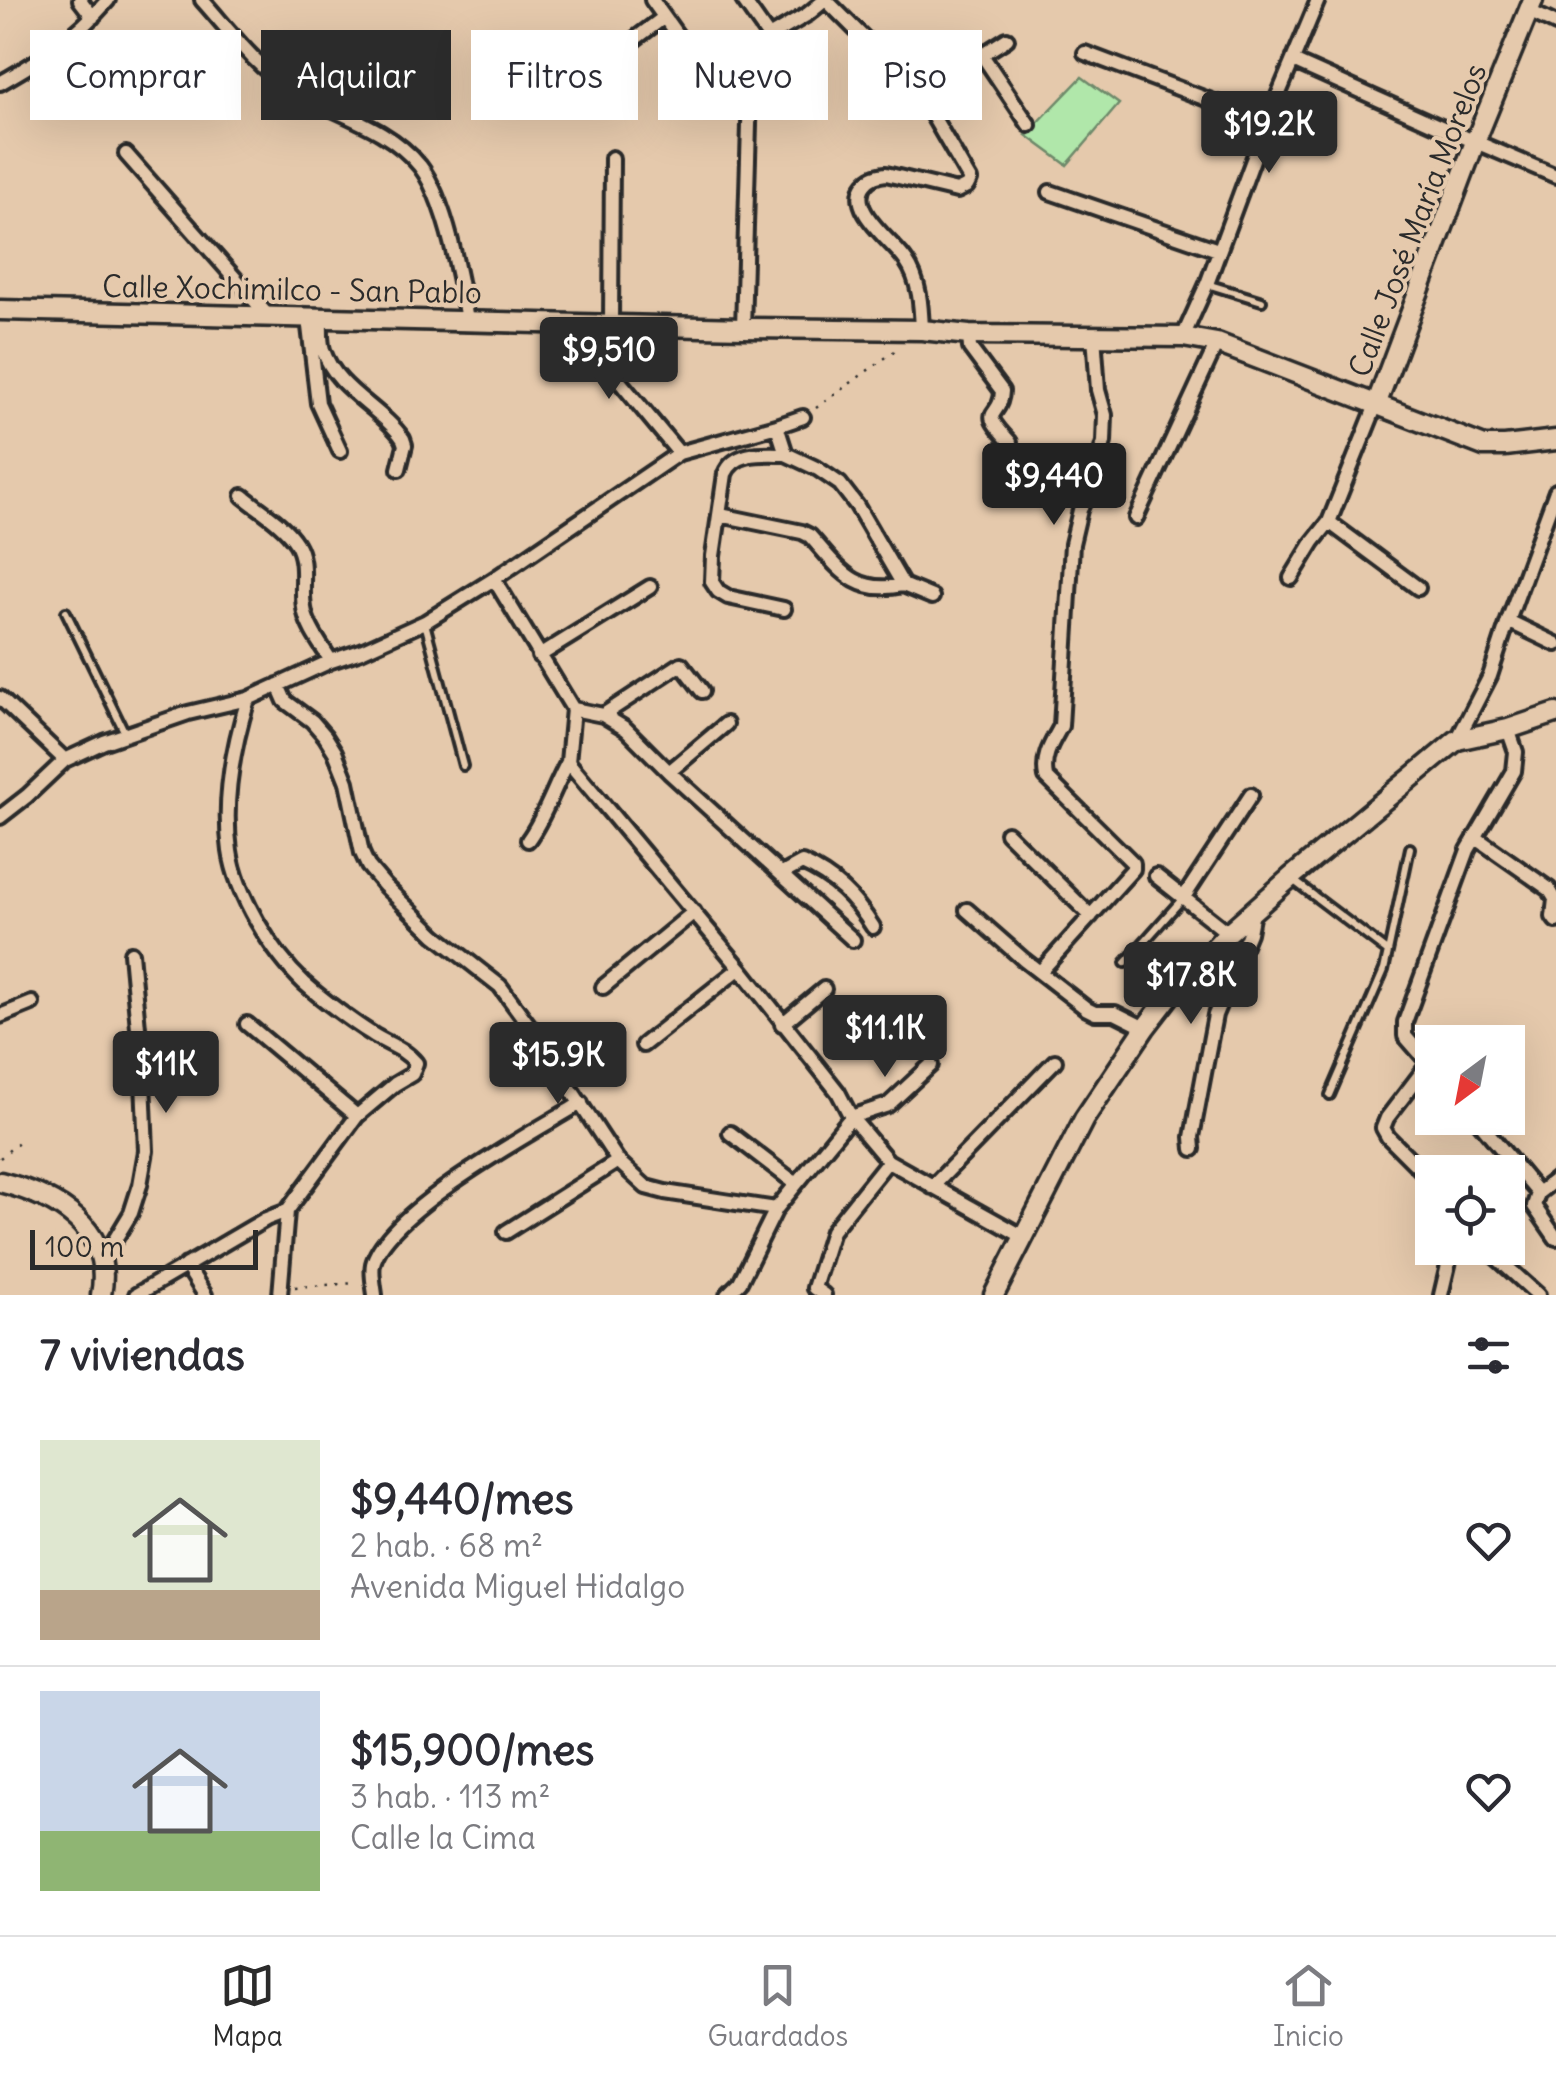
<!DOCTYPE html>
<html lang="es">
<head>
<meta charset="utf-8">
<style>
  :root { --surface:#fff; --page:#f2f2f3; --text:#2b2b33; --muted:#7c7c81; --line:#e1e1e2; --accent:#2b2b2b }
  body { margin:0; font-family:Delius,sans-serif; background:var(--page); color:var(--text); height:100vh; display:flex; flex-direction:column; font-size:38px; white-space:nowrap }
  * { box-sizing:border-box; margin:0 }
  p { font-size:32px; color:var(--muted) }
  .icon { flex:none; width:55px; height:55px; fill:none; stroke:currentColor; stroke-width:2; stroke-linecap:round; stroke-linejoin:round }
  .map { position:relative; height:1295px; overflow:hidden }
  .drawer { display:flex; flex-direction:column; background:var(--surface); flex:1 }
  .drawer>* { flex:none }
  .guide { position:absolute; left:30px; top:30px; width:1000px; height:90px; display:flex; gap:20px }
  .needle { width:65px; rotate:212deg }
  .controls { position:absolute; left:1415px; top:1025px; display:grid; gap:20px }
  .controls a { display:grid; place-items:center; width:110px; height:110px; border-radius:0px; background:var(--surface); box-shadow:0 10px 40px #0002; font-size:50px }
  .scale { position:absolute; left:30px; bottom:25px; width:228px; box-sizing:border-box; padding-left:10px; border:5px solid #2b2b2b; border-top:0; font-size:28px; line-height:35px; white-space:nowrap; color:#2b2b2b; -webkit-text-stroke:8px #e5c9ac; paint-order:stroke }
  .price { position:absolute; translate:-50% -85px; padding:0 22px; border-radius:10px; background:var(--accent); color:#fff; font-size:32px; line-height:65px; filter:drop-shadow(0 2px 5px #0008) }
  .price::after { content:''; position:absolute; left:50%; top:60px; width:30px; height:22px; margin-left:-15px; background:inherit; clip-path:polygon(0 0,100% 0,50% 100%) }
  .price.current { background:#222; color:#fff }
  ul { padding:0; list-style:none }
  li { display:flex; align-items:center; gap:30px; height:250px; padding:0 40px }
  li+li { border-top:2px solid var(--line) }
  li span { display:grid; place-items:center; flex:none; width:280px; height:200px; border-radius:0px; color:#555 }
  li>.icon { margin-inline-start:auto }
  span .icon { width:120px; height:120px; fill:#fffc; stroke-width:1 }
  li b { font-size:42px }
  h2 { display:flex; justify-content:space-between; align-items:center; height:120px; padding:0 40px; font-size:42px }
  .chip { padding:0 35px; border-radius:0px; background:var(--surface); box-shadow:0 10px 40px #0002; font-size:35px; line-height:90px }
  .chip.current { background:var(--accent); color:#fff }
  .dock { display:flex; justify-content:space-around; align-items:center; height:140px; border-top:2px solid var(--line); background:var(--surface); font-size:28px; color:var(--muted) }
  .dock a { display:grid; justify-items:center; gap:5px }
  .dock .current { color:var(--accent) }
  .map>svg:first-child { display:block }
  .green { fill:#b0e7aa; stroke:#6e896a; stroke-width:2.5 }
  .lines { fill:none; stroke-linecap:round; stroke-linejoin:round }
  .lane-casing { stroke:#2b2b2b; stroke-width:14 }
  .street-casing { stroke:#2b2b2b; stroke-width:20 }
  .secondary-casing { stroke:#2b2b2b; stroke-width:25 }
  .path { stroke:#2b2b2b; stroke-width:2.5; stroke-dasharray:2.5 8; stroke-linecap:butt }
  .lane { stroke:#e5c9ac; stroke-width:6 }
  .street { stroke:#e5c9ac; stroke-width:12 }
  .secondary { stroke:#e5c9ac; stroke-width:18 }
  .labels { text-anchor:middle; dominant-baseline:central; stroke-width:8; stroke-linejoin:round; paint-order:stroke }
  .street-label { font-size:30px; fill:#2b2b2b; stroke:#e5c9ac }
</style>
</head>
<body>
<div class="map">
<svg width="1556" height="1295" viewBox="0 0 1556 1295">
  <rect width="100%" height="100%" fill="#e5c9ac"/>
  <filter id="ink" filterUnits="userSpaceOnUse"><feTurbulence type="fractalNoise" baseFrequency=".01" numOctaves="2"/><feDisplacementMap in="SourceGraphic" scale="20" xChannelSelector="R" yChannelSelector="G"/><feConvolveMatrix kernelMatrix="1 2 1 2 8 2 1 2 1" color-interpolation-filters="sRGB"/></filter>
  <g filter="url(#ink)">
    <path class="green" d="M 1082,77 L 1119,104 L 1067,165 L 1026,135 Z"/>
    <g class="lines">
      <defs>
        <path id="lane" d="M 1207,284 L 1262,301
          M 66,612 L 125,733
          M 425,623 L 463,766
          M 1293,880 L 1388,952 L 1384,970 L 1330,1095
          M 1388,952 L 1410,848
          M 1125,963 L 1184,897"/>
        <path id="street" d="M 80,0 L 93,17
          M 202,0 C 229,30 255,66 289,87 C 333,114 387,125 420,166 C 446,200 460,278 467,320
          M 652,0 L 697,63 L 719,68 L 751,57 L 769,37 L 808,14 L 825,0
          M 743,0 L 769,37
          M 826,0 L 920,94 L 970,180 L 967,186 L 957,191 L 886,174 C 877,175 871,177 865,184 C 845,209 894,242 906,261 C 920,281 921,306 922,330
          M 1529,11 L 1556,24
          M 619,51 L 663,18
          M 1085,53 L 1267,122
          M 982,55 L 1029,125
          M 1293,61 L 1436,125 L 1556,176
          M 0,83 C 44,58 74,39 108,0
          M 920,94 L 1007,39
          M 126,154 L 269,317
          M 1050,192 L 1218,250
          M 308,318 L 318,403 L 340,451
          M 321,319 C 321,329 320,340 323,350 C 336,390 381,407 403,439 L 405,445 L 399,469
          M 611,323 L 612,158
          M 572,324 L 679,453
          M 743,328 L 751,57
          M 969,335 L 970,348 L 1002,391 C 1001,421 976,406 1010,442
          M 1183,337 L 1207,284 L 1267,122 L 1318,0
          M 777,426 L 786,454 L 818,469 L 840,484 L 857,506 L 903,585 L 932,597
          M 243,496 C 260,510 284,524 296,543 C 309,564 299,590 305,613 C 309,630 322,646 331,661
          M 720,515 L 802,532 L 810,536 C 839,568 854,596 903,585
          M 1136,518 L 1217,343
          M 1329,522 L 1418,588
          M 1291,578 L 1313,542 L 1329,522 L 1376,405
          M 494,579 L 573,709 L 568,762 L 740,968 L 838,1092 L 851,1117 L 888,1161 L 1022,1236
          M 784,609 L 728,597 L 718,591 L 712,582 L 713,556 L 725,474 C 735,450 764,454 786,454
          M 1508,621 L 1556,644
          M 539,656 L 650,587
          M 278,685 L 285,701 L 312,721 L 325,736 L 335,752 L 347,782 L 362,853 L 368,866 L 385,886 L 435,935 L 500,986 L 528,1024 L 618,1161 L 646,1187 L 665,1192 L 776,1209
          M 0,698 L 65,760
          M 248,699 C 233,747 223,801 230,851 C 236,894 272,953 304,983 C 322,999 351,1021 372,1034 C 387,1044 404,1048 416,1063 L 412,1074 L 395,1084 L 357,1116 L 287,1211 L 280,1295
          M 573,709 L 603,715 L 626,729 L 669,772 L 853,940
          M 603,715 L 681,664 L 702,691
          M 1457,740 L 1490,676 L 1508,621 L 1556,491
          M 669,772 L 726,724
          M 0,817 L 27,796 L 65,760 L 104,742 L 188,713 L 248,699 L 331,661 L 361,651 L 425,622 L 494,579 L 679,453 L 777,426 L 803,417
          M 1007,833 L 1091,916
          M 1475,837 L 1549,889 L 1555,899 L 1553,917 L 1556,921
          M 528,840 C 545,817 554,787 568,762
          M 782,874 L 802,863 C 834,877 855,898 873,927
          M 1156,876 L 1228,933
          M 1184,897 L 1251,795
          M 967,910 L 1024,960 L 1087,1009 L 1095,1013 L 1115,1013 L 1145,1028
          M 1040,972 L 1133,869 L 1133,863 L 1046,777 C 1042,757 1051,744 1061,726 L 1072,544 L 1080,510 L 1094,477 L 1104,442 L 1105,415 L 1098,390 L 1094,335
          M 603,987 L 694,912
          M 0,1016 L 32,1003
          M 247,1024 L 357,1116
          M 782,1024 L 824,989
          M 643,1045 L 740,968
          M 1429,1063 L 1387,1118 L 1383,1128 L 1388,1137 L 1432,1181
          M 1432,1067 L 1405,1036 L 1405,1022 L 1468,850 L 1514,771 L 1516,752 L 1508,729
          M 1476,1118 L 1538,1193 L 1534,1206 L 1556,1238
          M 730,1133 L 795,1183
          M 1193,1149 L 1192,1137 L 1215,1015 L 1249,933 L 1253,912
          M 932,1187 L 1055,1061
          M 1538,1193 L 1556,1179
          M 506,1232 L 618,1161
          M 1486,1248 L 1538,1295
          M 102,1261 L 131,1213 L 140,1185 L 146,1151 L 143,1081 L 131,953
          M 186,1265 L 205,1295
          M 136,1295 L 266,1219 L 287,1211
          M 375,1295 C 374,1286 371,1273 373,1264 C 386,1211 534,1132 581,1103
          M 727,1295 L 740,1282 L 776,1209 L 851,1117 L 888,1105 L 931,1065
          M 824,1295 L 814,1288 L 832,1231 L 888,1161
          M 1441,1295 L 1452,1248"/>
        <path id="secondary" d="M 0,310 L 743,328 L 922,330 L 969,335 L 1183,337 L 1217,343 L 1484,446 L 1505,446 L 1556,440
          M 1376,405 L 1475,142 L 1533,0
          M 0,1182 C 56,1196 114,1228 101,1295
          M 994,1295 L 1084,1119 L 1145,1028 L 1175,989 L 1228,933 L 1290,878 L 1457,740 L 1508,729 L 1556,713"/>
      </defs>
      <use href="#lane" class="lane-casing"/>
      <use href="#street" class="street-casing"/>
      <use href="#secondary" class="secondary-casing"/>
      <path class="path" d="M 816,408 L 899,348
        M 0,1158 L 23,1138
        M 295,1287 L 357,1283"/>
      <use href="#lane" class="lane"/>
      <use href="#street" class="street"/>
      <use href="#secondary" class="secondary"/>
    </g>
  </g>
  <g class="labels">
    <g class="street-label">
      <text transform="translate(1417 220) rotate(-69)">Calle José María Morelos</text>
      <text transform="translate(292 289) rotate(1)">Calle Xochimilco - San Pablo</text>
    </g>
  </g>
</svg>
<div class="controls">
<a><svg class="needle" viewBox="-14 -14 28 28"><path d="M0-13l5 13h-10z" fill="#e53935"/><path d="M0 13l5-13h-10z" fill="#7c7c81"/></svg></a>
<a><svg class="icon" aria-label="locate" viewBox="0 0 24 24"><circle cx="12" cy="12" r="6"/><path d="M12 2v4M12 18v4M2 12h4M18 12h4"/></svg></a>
</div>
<div class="scale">100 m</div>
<b class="price" style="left:1269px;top:176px">$19.2K</b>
<b class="price" style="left:609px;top:402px">$9,510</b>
<b class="price current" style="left:1054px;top:528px">$9,440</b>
<b class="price" style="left:1191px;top:1027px">$17.8K</b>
<b class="price" style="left:885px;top:1080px">$11.1K</b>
<b class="price" style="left:558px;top:1107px">$15.9K</b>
<b class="price" style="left:166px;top:1116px">$11K</b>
<div class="guide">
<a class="chip">Comprar</a>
<a class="chip current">Alquilar</a>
<a class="chip">Filtros</a>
<a class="chip">Nuevo</a>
<a class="chip">Piso</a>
</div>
</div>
<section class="drawer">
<h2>7 viviendas<svg class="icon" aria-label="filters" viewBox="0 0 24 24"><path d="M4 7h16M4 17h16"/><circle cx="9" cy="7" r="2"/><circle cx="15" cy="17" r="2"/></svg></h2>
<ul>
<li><span style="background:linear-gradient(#dfe7d0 75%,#b9a48a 0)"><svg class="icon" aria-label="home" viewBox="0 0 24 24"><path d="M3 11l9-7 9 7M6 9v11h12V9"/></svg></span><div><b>$9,440/mes</b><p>2 hab. · 68 m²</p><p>Avenida Miguel Hidalgo</p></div><svg class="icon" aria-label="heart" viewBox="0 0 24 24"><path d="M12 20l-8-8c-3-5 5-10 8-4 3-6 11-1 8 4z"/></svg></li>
<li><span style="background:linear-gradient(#c9d6e8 70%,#8fb573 0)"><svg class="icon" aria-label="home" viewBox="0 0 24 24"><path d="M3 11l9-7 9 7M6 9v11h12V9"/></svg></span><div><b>$15,900/mes</b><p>3 hab. · 113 m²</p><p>Calle la Cima</p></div><svg class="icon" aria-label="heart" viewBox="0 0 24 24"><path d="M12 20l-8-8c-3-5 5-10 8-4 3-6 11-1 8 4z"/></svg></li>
</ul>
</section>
<nav class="dock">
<a class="current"><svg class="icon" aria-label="map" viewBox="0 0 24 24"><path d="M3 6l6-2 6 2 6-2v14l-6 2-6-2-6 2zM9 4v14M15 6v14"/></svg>Mapa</a>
<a><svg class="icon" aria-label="saved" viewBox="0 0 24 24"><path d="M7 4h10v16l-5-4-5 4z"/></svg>Guardados</a>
<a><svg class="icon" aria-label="home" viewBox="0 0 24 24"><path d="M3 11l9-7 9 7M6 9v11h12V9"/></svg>Inicio</a>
</nav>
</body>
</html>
